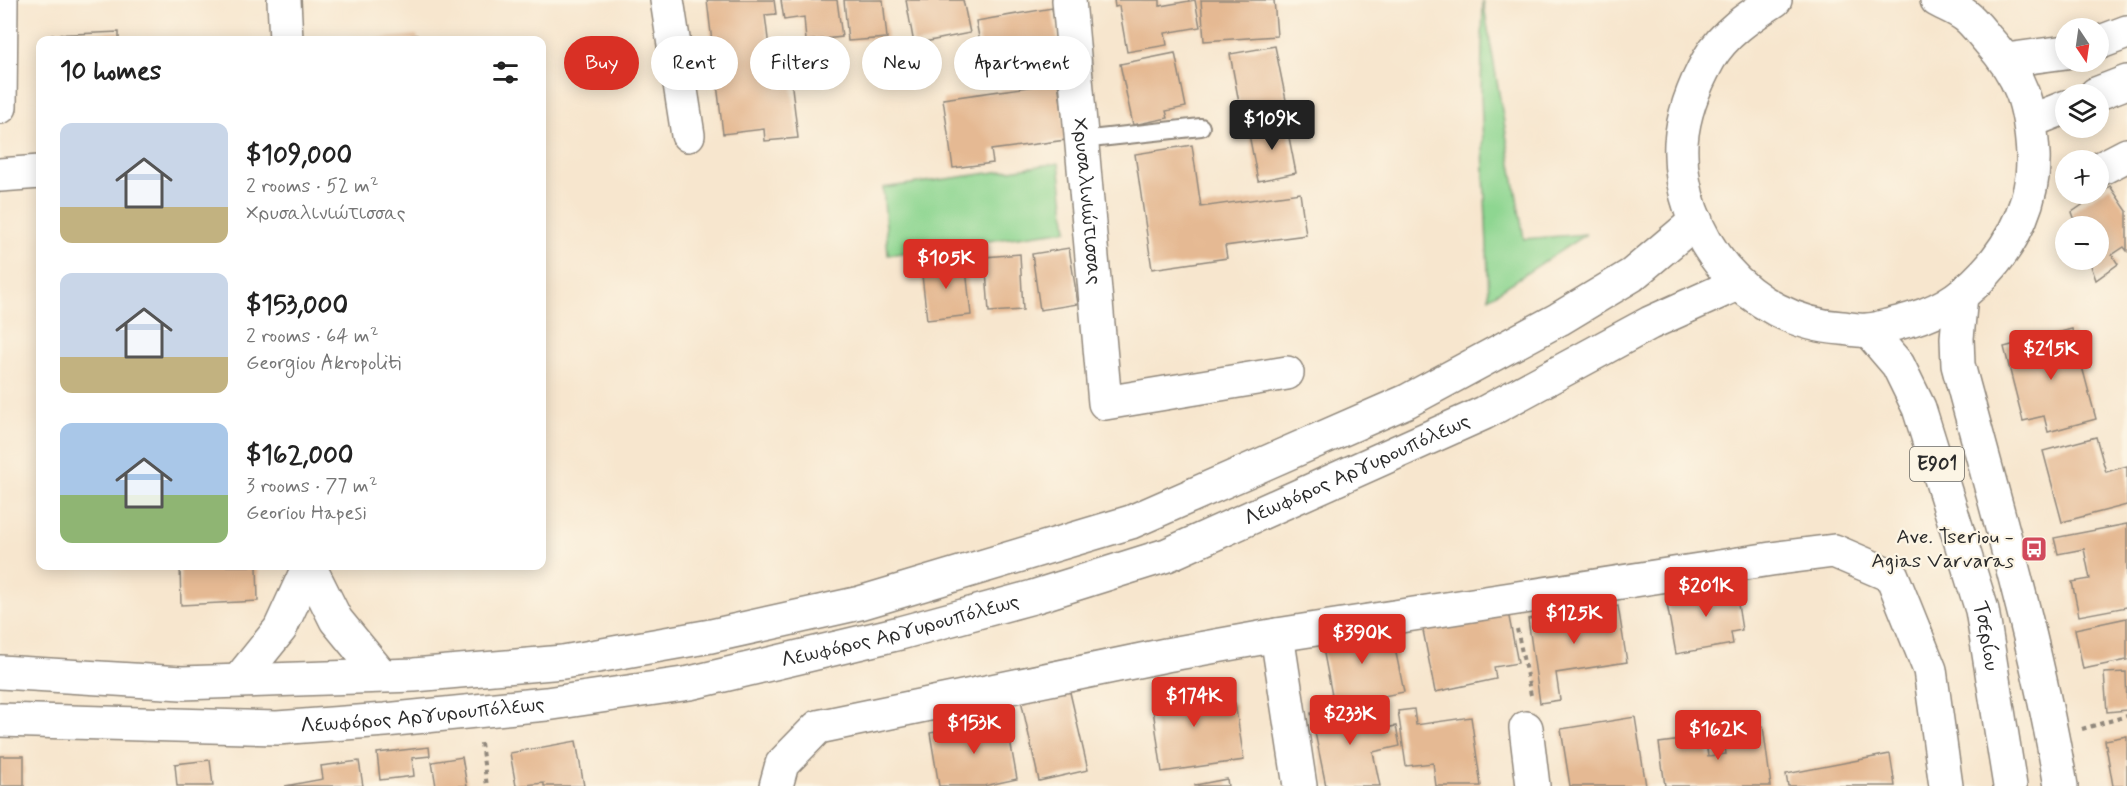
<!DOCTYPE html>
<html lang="en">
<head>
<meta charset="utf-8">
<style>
  :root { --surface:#fff; --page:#f2f2f2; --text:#222; --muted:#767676; --accent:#d93025 }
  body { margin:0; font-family:Mynerve,sans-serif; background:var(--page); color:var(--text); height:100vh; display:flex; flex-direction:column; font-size:22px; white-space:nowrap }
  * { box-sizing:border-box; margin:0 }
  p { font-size:20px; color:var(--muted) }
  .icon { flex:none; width:33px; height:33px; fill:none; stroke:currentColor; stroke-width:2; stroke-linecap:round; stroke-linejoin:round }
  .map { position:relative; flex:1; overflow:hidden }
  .drawer { position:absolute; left:36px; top:36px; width:510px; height:534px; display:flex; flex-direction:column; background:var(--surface); border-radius:12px; box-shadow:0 3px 15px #0003 }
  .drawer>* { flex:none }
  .guide { position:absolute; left:564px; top:36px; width:570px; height:54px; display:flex; gap:12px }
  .needle { width:39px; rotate:167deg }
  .controls { position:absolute; left:2055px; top:18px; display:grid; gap:12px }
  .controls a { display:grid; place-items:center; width:54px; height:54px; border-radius:50%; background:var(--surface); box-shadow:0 3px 15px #0003; font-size:30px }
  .price { position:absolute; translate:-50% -51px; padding:0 14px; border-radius:6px; background:var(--accent); color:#fff; font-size:20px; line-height:39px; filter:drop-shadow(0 2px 3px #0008) }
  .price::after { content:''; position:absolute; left:50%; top:36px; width:18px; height:14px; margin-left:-9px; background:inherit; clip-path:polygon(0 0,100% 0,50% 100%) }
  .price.selected { background:#222; color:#fff }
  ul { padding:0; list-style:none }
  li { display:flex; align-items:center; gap:18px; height:150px; padding:0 24px }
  li span { display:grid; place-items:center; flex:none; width:168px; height:120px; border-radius:12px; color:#555 }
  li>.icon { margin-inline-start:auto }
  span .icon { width:72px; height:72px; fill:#fffc; stroke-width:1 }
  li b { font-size:26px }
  h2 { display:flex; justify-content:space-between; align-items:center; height:72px; padding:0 24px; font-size:26px }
  .tag { padding:0 21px; border-radius:27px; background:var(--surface); box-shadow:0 3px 15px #0003; font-size:21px; line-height:54px }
  .tag.selected { background:var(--accent); color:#fff }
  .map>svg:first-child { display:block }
  .green { fill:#8ed691; stroke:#5c805e; stroke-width:1.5 }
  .building { fill:#e5b993 }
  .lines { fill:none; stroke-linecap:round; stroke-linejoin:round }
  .lane-casing { stroke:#91887c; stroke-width:20 }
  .street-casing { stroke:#91887c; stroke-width:36 }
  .secondary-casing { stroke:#91887c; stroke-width:36 }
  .primary-casing { stroke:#91887c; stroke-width:36 }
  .path { stroke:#91887c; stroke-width:4; stroke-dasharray:4.5 4.5; stroke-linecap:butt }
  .lane { stroke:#fff; stroke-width:16 }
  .street { stroke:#fff; stroke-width:33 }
  .secondary { stroke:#fff; stroke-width:33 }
  .primary { stroke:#fff; stroke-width:33 }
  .labels { text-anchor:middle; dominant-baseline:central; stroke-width:4.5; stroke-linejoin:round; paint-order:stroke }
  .shield { fill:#fcf5e5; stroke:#6a6863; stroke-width:1.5 }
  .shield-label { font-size:20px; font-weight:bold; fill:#2b2b2b }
  .street-label { font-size:21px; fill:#2b2b2b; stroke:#fcf5e5 }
  .poi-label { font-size:21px; fill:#2b2b2b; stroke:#fcf5e5; text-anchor:end }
</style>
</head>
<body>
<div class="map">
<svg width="2127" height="786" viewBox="0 0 2127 786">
  <rect width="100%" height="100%" fill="#fcf5e5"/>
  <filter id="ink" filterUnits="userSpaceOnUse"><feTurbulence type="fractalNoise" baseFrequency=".0167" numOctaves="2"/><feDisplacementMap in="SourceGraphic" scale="12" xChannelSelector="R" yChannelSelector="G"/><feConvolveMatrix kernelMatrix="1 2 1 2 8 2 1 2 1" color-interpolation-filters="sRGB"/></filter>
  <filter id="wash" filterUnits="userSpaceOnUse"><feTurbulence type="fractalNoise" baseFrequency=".008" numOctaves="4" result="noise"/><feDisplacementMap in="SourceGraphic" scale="24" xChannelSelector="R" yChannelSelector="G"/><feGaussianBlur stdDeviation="1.35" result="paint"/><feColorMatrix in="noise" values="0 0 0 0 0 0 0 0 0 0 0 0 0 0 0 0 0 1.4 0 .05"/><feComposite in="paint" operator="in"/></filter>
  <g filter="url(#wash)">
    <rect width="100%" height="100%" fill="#f7e6ce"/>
    <path class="green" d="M 1483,0 L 1524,239 L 1586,234 L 1489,298 L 1481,95 Z
      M 1059,163 L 1067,230 L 888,255 L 883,188 Z"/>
    <g id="blocks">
      <path class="building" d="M 707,0 L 774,0 L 776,14 L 765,15 L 769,47 L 793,44 L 797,79 L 791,79 L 798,138 L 765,141 L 764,129 L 723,134 Z
        M 781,0 L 837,0 L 842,37 L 806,41 L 804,17 L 784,20 Z
        M 844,0 L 883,0 L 887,38 L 848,41 Z
        M 906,0 L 963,0 L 970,33 L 914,44 Z
        M 1114,0 L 1160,0 L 1160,6 L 1195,0 L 1200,27 L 1165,33 L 1167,45 L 1127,52 L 1119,6 L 1115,7 Z
        M 1201,0 L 1274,0 L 1277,36 L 1204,41 Z
        M 1052,8 L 1060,55 L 997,66 L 993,46 L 981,48 L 976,21 Z
        M 119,32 L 119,40 L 53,40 L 52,35 Z
        M 417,35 L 418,40 L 374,40 L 374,39 Z
        M 1275,46 L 1288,110 L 1242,119 L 1230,54 Z
        M 1175,53 L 1186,107 L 1166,111 L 1168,118 L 1133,125 L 1120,64 Z
        M 1058,83 L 1066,140 L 991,150 L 993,163 L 953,168 L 943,99 Z
        M 1286,122 L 1296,173 L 1258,181 L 1248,129 Z
        M 1192,145 L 1201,207 L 1300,193 L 1306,235 L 1225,246 L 1227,258 L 1152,269 L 1135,154 Z
        M 2110,186 L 2127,211 L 2127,251 L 2124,247 L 2112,255 L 2118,264 L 2096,280 L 2089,260 L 2098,260 L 2098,226 L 2077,226 L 2072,212 Z
        M 1069,248 L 1078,304 L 1040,310 L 1032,254 Z
        M 1020,254 L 1023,310 L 989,312 L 985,257 Z
        M 965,260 L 971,315 L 927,320 L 921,266 Z
        M 2072,329 L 2096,419 L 2048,432 L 2044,416 L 2023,421 L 2004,347 Z
        M 2096,437 L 2106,472 L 2127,466 L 2127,505 L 2062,522 L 2043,451 Z
        M 2127,524 L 2127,607 L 2079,616 L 2072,582 L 2090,579 L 2084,549 L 2058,554 L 2054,538 Z
        M 180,566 L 257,566 L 258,601 L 181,605 Z
        M 1734,579 L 1742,630 L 1731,632 L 1733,644 L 1676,654 L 1667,604 L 1698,598 L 1696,585 Z
        M 1618,606 L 1627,662 L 1556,673 L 1560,700 L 1540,703 L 1528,619 Z
        M 1507,607 L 1518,663 L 1494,667 L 1496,679 L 1435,692 L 1422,625 Z
        M 2127,618 L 2127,660 L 2083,669 L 2075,629 Z
        M 1390,624 L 1404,692 L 1334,706 L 1321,638 Z
        M 2126,672 L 2127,710 L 2107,712 L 2104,673 Z
        M 1205,681 L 1209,707 L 1235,703 L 1244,760 L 1162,772 L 1150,689 Z
        M 1069,688 L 1088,770 L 1039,781 L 1021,700 Z
        M 1364,703 L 1370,731 L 1396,726 L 1400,746 L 1373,752 L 1380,786 L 1326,786 L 1311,713 Z
        M 1414,709 L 1416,725 L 1471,717 L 1481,786 L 1436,786 L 1433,763 L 1406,766 L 1398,711 Z
        M 1635,717 L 1646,786 L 1570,786 L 1561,729 Z
        M 1006,718 L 1017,779 L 984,786 L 939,786 L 930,733 Z
        M 1763,726 L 1771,786 L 1665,786 L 1659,743 L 1705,737 L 1708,756 L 1726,754 L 1723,732 Z
        M 2127,736 L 2127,786 L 2113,786 L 2105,740 Z
        M 576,741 L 584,786 L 544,786 L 544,783 L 516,786 L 510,753 Z
        M 429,747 L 430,756 L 412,758 L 414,776 L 380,780 L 377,753 Z
        M 1890,754 L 1895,786 L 1788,786 L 1786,774 Z
        M 0,756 L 24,756 L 24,786 L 0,786 Z
        M 462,757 L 467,786 L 436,786 L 432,762 Z
        M 210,760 L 213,786 L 177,786 L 175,764 Z
        M 359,761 L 363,786 L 285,786 L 323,779 L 321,766 Z
        M 1227,779 L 1228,786 L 1195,786 L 1195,785 Z"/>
    </g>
  </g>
  <g filter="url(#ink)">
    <use href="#blocks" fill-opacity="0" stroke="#91887c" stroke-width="1.5"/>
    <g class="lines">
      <defs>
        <path id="lane" d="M 1081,140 L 1201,127"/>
        <g id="street">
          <path d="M 284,0 L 286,40"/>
          <path d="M 667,0 L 688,135"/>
          <path id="s1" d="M 1069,0 L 1105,403 L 1287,373"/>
          <path d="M 0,107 L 1,0"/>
          <path d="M 2098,170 L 2127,155"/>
          <path d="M 0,175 L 40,172"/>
          <path d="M 309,566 L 336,620 L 381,675"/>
          <path d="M 1277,635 L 1300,786"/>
          <path d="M 239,680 L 280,629 L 309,566"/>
          <path d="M 1526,728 L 1533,786"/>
          <path d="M 776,786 L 782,764 L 818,727 L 1166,655 L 1277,635 L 1771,559 L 1834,551 L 1892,576 L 1930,670 L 1946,786"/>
        </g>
        <g id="secondary">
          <path d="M 2098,43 L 2127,32"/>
          <path d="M 2006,60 L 2066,52"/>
          <path d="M 2096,94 L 2127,82"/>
          <path d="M 2031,121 L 2066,107"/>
          <path d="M 0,672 L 182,683 L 414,675 L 563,662 L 711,636 L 860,603 L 1131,522 L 1407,401 L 1559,319 L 1632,275 L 1696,221"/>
          <path id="s2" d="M 0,720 L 277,728 L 385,720 L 546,704 L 690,683 L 900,633 L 1033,597 L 1167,555 L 1484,413 L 1650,323 L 1737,284"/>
        </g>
        <g id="primary">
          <path d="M 1775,0 C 1750,16 1724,33 1709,59 C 1695,84 1683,114 1681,143 C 1677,237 1748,322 1842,328 C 1851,329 1861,331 1870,330 C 1879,329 1889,325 1898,323 C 1935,314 1959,301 1985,273 C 2014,242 2035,198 2033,154 C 2030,105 2022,77 1988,40 C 1981,32 1974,22 1966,16 C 1957,9 1946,5 1937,0"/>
          <path d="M 1961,295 L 1957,338 L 1958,365 C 1995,504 2037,644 2061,786"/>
          <path id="s3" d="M 1868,330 L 1898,365 L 1919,408 L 1982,610 L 2010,786"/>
        </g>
      </defs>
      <use href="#lane" class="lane-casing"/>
      <use href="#street" class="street-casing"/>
      <use href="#secondary" class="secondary-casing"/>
      <use href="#primary" class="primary-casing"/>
      <path class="path" d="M 1517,629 L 1531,695
        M 2082,729 L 2127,716
        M 481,743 L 487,786"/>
      <use href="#lane" class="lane"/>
      <use href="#street" class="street"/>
      <use href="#secondary" class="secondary"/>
      <use href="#primary" class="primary"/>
    </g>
  </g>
  <defs>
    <symbol id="bus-square" viewBox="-11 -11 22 22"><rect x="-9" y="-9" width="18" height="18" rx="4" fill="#d1495b" stroke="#fcf5e5"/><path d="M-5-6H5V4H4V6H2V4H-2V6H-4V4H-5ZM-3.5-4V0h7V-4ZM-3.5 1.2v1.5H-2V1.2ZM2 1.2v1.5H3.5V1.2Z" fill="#fff"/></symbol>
  </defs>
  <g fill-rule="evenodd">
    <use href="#bus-square" x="2019" y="534" width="30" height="30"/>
  </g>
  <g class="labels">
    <rect class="shield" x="1910" y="447" width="54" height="34" rx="4.5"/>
    <g class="shield-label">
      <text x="1937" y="464">E901</text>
    </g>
    <g class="street-label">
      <text stroke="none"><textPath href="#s1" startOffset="202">Χρυσαλινιώτισσας</textPath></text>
      <text stroke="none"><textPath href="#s2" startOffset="1395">Λεωφόρος Αργυρουπόλεως</textPath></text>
      <text stroke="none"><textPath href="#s2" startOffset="909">Λεωφόρος Αργυρουπόλεως</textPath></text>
      <text stroke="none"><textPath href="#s3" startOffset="332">Τσερίου</textPath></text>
      <text stroke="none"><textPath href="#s2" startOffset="423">Λεωφόρος Αργυρουπόλεως</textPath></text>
    </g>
    <g class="poi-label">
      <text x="2014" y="537">Ave. Tseriou -<tspan x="2014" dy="24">Agias Varvaras</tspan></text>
    </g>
  </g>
</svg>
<div class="controls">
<a><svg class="needle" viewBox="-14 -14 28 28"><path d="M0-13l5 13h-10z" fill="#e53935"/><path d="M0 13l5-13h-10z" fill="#767676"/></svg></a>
<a><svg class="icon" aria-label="layers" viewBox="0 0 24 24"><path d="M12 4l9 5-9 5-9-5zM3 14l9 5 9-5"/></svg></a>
<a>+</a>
<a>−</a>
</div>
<b class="price selected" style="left:1272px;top:151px">$109K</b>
<b class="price" style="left:946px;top:290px">$105K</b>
<b class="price" style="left:2051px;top:381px">$215K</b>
<b class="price" style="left:1706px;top:618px">$201K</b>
<b class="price" style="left:1574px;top:645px">$125K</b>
<b class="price" style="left:1362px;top:665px">$390K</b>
<b class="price" style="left:1194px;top:728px">$174K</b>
<b class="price" style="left:1350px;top:746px">$233K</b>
<b class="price" style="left:974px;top:755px">$153K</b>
<b class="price" style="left:1718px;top:761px">$162K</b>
<div class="guide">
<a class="tag selected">Buy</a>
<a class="tag">Rent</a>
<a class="tag">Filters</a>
<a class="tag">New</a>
<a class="tag">Apartment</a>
</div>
<section class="drawer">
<h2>10 homes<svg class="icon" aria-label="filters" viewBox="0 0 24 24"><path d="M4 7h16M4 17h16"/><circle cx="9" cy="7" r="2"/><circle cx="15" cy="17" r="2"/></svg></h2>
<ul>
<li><span style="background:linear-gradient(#c9d6e8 70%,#c2b280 0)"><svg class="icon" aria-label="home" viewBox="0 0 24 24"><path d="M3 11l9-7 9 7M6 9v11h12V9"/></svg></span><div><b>$109,000</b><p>2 rooms · 52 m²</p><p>Χρυσαλινιώτισσας</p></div></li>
<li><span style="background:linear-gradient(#c9d6e8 70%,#c2b280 0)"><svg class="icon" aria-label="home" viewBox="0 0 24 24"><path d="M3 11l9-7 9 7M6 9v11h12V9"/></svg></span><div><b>$153,000</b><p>2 rooms · 64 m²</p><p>Georgiou Akropoliti</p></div></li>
<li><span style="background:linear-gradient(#a9c7e8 60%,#8fb573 0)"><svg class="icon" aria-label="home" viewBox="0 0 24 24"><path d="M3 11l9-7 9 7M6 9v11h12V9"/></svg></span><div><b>$162,000</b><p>3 rooms · 77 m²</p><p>Georiou Hapesi</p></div></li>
</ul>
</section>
</div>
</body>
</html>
